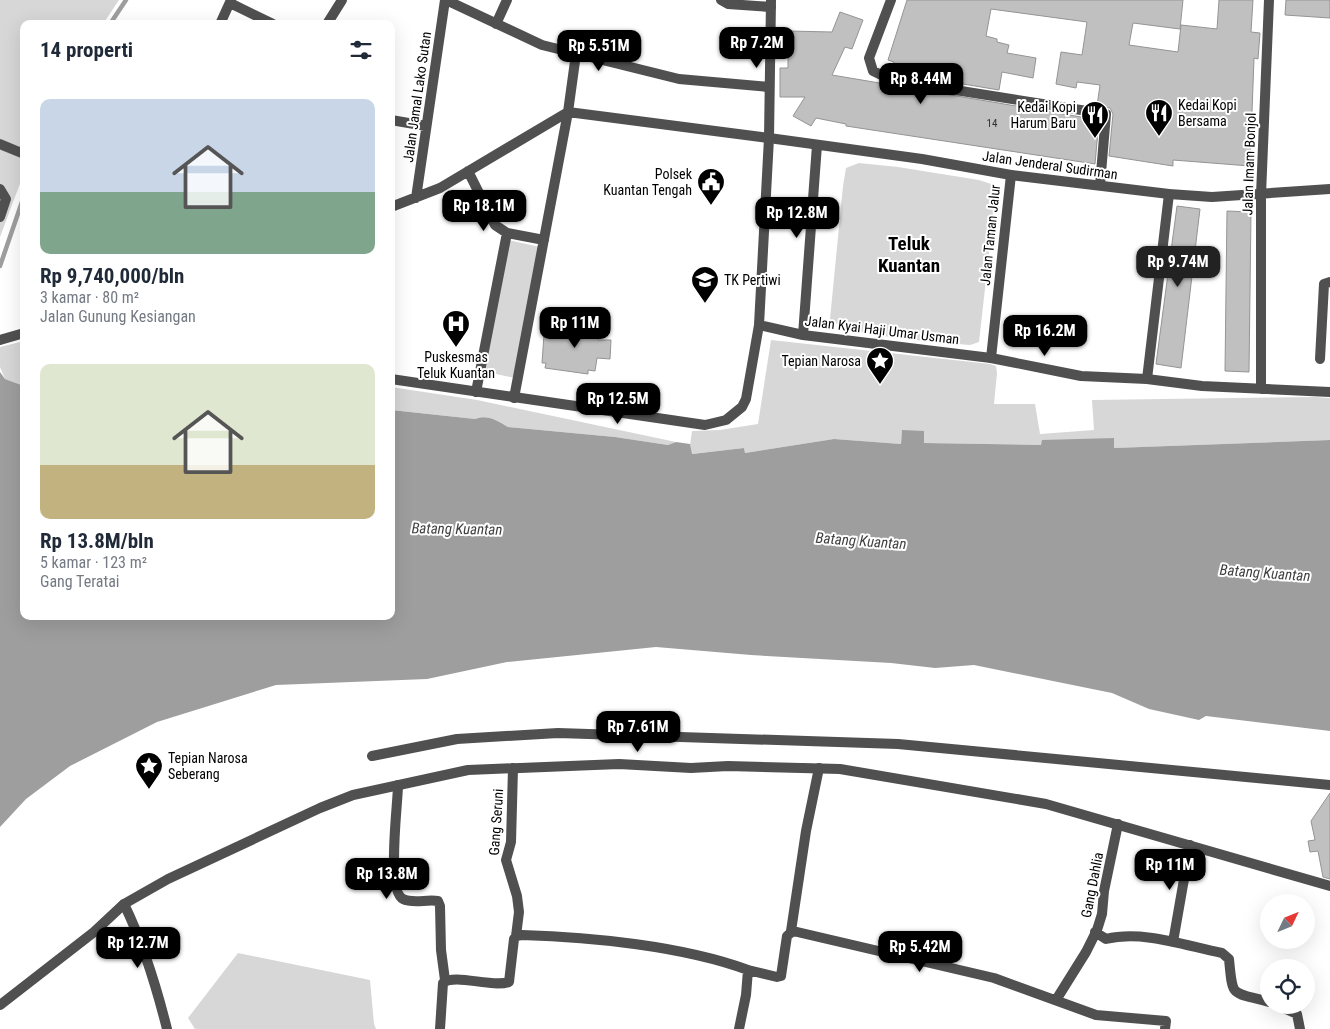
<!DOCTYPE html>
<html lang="id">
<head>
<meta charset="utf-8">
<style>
  :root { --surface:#fff; --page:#f2f2f3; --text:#1f2937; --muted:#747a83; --accent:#000 }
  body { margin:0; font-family:"Roboto Condensed",sans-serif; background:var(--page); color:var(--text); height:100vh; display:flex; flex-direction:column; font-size:19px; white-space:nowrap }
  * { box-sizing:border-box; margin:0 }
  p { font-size:16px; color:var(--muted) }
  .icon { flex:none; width:28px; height:28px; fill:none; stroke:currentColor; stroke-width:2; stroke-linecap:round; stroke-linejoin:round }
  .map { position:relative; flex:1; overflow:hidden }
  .side { position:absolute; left:20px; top:20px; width:375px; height:600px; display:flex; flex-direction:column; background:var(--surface); border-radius:10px; box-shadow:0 5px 20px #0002 }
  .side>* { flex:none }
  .needle { width:32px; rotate:47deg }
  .buttons { position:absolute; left:1260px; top:894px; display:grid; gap:10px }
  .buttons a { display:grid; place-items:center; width:55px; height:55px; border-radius:50%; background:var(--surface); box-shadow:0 5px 20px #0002; font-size:25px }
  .price { position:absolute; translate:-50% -42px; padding:0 11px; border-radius:10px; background:var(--accent); color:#fff; font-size:16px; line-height:32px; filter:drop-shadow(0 1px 2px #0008) }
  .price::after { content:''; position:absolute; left:50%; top:30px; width:15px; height:11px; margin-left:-8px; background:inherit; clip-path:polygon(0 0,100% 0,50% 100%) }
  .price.on { background:#222; color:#fff }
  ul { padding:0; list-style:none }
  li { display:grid; align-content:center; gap:10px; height:265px; padding:0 20px }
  li span { display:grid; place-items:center; height:155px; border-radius:10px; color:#555 }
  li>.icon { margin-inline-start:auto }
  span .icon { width:90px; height:90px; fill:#fffc; stroke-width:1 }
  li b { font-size:21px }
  h2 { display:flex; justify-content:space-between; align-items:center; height:60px; padding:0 20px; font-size:21px }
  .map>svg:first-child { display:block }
  .green { fill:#d7d7d7 }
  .water { fill:#9e9e9e }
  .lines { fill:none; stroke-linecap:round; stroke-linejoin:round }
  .stream { stroke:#9e9e9e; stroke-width:4.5 }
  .building { fill:#c0c0c0; stroke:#949494 }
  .minor { stroke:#505050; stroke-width:10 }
  .tertiary { stroke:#505050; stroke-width:10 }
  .labels { text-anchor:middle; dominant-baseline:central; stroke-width:4; stroke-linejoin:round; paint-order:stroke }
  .number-label { font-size:11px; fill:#303030 }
  .street-label { font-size:14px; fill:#000; stroke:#fff }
  .poi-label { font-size:14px; fill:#000; stroke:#fff; text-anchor:start }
  .water-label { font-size:15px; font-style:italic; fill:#3f3f3f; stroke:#fff }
  .district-label { font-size:19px; font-weight:bold; fill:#000; stroke:#fff }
</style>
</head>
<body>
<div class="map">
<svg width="1330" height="1029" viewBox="0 0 1330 1029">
  <rect width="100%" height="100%" fill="#fff"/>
  <path class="green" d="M 0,0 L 119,0 L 103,24 L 24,24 L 24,173 L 0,237 Z
    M 859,163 L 898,167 L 979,180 L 991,184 L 996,190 L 979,342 L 970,345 C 941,342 847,337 830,319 L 843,186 L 846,168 Z
    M 508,240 L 540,247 L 515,378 L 482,371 Z
    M 771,340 L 990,364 L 996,366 L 997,373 L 994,404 L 1035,404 L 1040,434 L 1094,430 L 1092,400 L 1315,397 L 1330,398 L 1330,440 L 1114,448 L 1113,438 L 1042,445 L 924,443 L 902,431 L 901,444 L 834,439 L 745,453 L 744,448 L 691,454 L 690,445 L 692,431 L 720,430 L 758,424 Z
    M 24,341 L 24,386 L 5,379 L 0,367 L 0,347 Z
    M 391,387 L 477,400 L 676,442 L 668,445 L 615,437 L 508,427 C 498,420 487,414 475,419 L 391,410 Z
    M 238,953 L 370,980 L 374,1024 L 376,1029 L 195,1029 L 188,1018 Z"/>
  <path class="water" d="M 0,372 L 5,379 L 24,386 L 24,616 L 391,616 L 391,410 L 475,419 C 487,414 497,420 508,427 L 615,437 L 668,445 L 676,442 L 690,444 L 692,454 L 744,448 L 745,453 L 834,439 L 901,444 L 902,430 L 924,431 L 924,443 L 1041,445 L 1042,440 L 1114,438 L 1114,448 L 1330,440 L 1330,731 L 1206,716 L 1199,720 L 1149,709 L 1112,693 L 974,665 L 935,668 L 891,663 L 751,655 L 656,647 L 507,662 L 427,679 L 276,685 L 157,722 L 70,766 L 26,799 L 0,827 Z"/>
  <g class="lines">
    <path class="stream" d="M 110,24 L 126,0
      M 0,266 L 24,196"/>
  </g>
  <path class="building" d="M 907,0 L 1183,0 L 1180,29 L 1133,23 L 1129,45 L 1178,52 L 1181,25 L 1217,29 L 1219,0 L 1253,0 L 1251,32 L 1260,33 L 1258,59 L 1254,58 L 1250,166 L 1173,160 L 1173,166 L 1109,156 L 1113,114 L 1110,108 L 1097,106 L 1100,85 L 1077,82 L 1076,88 L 1056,84 L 1061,52 L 1082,55 L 1087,22 L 991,9 L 986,36 L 997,39 L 997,42 L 1009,45 L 1007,53 L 1036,58 L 1033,78 L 1002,72 L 999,90 L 891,72 L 894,62 L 888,60 Z
    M 1286,0 L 1330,0 L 1330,18 L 1285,15 Z
    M 840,12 L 863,20 L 852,49 L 845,47 L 832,75 L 1099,120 L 1095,164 L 846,126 L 846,124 L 816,118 L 811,126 L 793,116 L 805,97 L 780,97 L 780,68 L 788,68 L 788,31 L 832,32 Z
    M 1177,206 L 1200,209 L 1181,368 L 1156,364 Z
    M 1227,211 L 1251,212 L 1249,372 L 1225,371 Z
    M 562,321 L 592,323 L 591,334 L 598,334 L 598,340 L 611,340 L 610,359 L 597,358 L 595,371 L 588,370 L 588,374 L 545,368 L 546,363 L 542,363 L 544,335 L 561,336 Z
    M 1330,793 L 1330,879 L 1323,877 L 1318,851 L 1310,852 L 1308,841 L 1315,840 L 1311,821 Z"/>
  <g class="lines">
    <path class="minor" d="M 446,0 L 542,45 L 679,79 L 769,87
      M 721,0 L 728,4 L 771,7
      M 891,0 L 869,58 L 873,71 L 892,80 L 1106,114 L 1100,185
      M 230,3 L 273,24
      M 220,24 L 231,0
      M 327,24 L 342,0
      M 496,24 L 507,0
      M 391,120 L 426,126
      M 0,144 L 24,154
      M 468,171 L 495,225 L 507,233 L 544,240
      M 0,189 L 6,199 L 0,217
      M 416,198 L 445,0
      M 391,207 L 440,188 L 568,112 L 769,138
      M 991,358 L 1011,175
      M 1320,359 L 1324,284 L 1330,282
      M 1147,379 L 1169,194
      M 476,392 L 507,233
      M 514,398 L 568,112 L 576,54
      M 372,756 L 457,739 L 558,733 L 898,744 L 1330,785
      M 513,768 L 511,842 L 506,860 L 517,896 L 519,912 L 516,936
      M 398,785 C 398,804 386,891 403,899 C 413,904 427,899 438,901 L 440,906 L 441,950 L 445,980
      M 124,904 C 144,945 156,985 167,1029
      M 791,931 L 806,831 L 819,768
      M 1095,932 L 1106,939 C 1143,930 1186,946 1222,953 L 1229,959 C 1233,999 1230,991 1269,1002
      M 1173,942 L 1190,845
      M 748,970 L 777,977 L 781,976 L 787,936 L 793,931 L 994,978 L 1096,1015 L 1166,1021 L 1165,1029
      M 1056,1000 L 1086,952 L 1097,930 L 1102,914 L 1104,891 L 1118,824
      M 1277,1005 L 1297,1014 L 1300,1029
      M 440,1029 L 443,983 C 455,973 491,988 509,982 L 514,939 L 516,936 L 522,935 C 591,937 683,946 748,970 L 746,995 L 739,1029"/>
    <path class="tertiary" d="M 769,138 L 922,159 L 1011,175 L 1169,194 L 1212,197 L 1330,189
      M 759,325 L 803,335 L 991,358 L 1081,376 L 1147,379 L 1202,386 L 1330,392
      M 803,335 L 817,145
      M 0,340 L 24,333
      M 391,379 L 705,425 L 726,420 L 742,407 L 746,399 L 759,325 L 769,138 L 771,0
      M 1261,389 L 1261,195 L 1269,0
      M 0,1005 L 94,932 L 124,904 L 168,879 L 320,808 L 353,795 L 468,770 L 619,764 L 691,768 L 728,766 L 840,769 L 1046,804 L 1330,886"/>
  </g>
  <defs>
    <symbol id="restaurant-pin" viewBox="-11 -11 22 30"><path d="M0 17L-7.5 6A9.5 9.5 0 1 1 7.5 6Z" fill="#000" stroke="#fff"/><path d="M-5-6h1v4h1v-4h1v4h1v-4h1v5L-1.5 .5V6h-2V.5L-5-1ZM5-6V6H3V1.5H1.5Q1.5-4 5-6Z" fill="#fff"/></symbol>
    <symbol id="civic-pin" viewBox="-11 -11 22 30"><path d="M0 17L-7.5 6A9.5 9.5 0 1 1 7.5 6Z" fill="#000" stroke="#fff"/><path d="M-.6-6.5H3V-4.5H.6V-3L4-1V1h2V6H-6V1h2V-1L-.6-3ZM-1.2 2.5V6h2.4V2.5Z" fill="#fff"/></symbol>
    <symbol id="school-pin" viewBox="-11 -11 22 30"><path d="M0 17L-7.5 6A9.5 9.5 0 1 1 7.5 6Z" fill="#000" stroke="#fff"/><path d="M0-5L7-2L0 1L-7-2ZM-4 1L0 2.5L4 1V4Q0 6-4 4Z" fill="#fff"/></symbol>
    <symbol id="hospital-pin" viewBox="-11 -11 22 30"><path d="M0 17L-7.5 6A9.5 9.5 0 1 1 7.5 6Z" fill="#000" stroke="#fff"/><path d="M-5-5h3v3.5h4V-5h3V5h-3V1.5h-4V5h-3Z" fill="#fff"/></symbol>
    <symbol id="sight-pin" viewBox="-11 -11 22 30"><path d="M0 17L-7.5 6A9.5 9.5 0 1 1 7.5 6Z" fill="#000" stroke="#fff"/><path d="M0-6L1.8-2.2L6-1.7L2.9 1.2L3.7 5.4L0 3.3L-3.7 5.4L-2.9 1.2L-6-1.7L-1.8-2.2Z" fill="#fff"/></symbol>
  </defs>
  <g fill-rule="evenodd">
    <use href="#restaurant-pin" x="1143" y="97" width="32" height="43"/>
    <use href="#restaurant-pin" x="1079" y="99" width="32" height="43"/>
    <use href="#civic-pin" x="695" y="166" width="32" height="43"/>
    <use href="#school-pin" x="689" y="264" width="32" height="43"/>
    <use href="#hospital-pin" x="440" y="308" width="32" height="43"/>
    <use href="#sight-pin" x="864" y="345" width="32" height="43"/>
    <use href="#sight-pin" x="133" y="750" width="32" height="43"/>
  </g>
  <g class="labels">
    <g class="number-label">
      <text x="992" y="123">14</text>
    </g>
    <g class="street-label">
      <text transform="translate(417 97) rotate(-82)">Jalan Jamal Lako Sutan</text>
      <text transform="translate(1249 164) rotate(-88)">Jalan Imam Bonjol</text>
      <text transform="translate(1050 165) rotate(8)">Jalan Jenderal Sudirman</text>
      <text transform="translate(990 235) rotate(-84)">Jalan Taman Jalur</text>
      <text transform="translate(882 330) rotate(7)">Jalan Kyai Haji Umar Usman</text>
      <text transform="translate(496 822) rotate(-86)">Gang Seruni</text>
      <text transform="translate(1092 885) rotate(-79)">Gang Dahlia</text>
    </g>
    <g class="poi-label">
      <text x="1178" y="105">Kedai Kopi<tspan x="1178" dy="16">Bersama</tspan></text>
      <text x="1076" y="107" text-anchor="end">Kedai Kopi<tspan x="1076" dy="16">Harum Baru</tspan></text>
      <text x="692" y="174" text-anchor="end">Polsek<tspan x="692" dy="16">Kuantan Tengah</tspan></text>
      <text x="724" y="280">TK Pertiwi</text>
      <text x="456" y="357" text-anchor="middle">Puskesmas<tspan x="456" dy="16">Teluk Kuantan</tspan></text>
      <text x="861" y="361" text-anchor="end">Tepian Narosa</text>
      <text x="168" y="758">Tepian Narosa<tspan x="168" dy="16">Seberang</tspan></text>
    </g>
    <g class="water-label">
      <text transform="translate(457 529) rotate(1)">Batang Kuantan</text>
      <text transform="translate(861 541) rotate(4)">Batang Kuantan</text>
      <text transform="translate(1265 573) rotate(4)">Batang Kuantan</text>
    </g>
    <g class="district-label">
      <text x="909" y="243">Teluk<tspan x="909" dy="22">Kuantan</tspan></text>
    </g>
  </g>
</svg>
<div class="buttons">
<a><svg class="needle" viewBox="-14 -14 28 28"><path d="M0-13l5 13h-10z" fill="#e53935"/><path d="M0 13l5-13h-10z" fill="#747a83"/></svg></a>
<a><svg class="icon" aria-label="locate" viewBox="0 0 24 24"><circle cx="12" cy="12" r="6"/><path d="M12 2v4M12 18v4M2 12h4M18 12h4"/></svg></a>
</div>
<b class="price" style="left:757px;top:69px">Rp 7.2M</b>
<b class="price" style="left:599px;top:72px">Rp 5.51M</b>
<b class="price" style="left:921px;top:105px">Rp 8.44M</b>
<b class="price" style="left:484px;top:232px">Rp 18.1M</b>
<b class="price" style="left:797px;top:239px">Rp 12.8M</b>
<b class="price on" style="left:1178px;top:288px">Rp 9.74M</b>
<b class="price" style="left:575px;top:349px">Rp 11M</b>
<b class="price" style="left:1045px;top:357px">Rp 16.2M</b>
<b class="price" style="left:618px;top:425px">Rp 12.5M</b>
<b class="price" style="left:638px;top:753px">Rp 7.61M</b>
<b class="price" style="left:1170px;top:891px">Rp 11M</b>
<b class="price" style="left:387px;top:900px">Rp 13.8M</b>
<b class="price" style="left:138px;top:969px">Rp 12.7M</b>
<b class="price" style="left:920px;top:973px">Rp 5.42M</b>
<section class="side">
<h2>14 properti<svg class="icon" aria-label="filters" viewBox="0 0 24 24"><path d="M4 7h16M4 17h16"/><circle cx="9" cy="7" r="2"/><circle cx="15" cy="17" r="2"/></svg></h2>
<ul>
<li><span style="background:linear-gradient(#c9d6e8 60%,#7fa58c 0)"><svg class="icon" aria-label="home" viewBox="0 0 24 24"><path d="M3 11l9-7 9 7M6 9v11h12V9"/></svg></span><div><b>Rp 9,740,000/bln</b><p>3 kamar · 80 m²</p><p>Jalan Gunung Kesiangan</p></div></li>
<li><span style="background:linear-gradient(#dfe7d0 65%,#c2b280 0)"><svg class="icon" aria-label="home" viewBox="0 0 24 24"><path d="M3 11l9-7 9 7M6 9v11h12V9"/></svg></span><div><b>Rp 13.8M/bln</b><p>5 kamar · 123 m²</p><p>Gang Teratai</p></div></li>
</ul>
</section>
</div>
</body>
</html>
